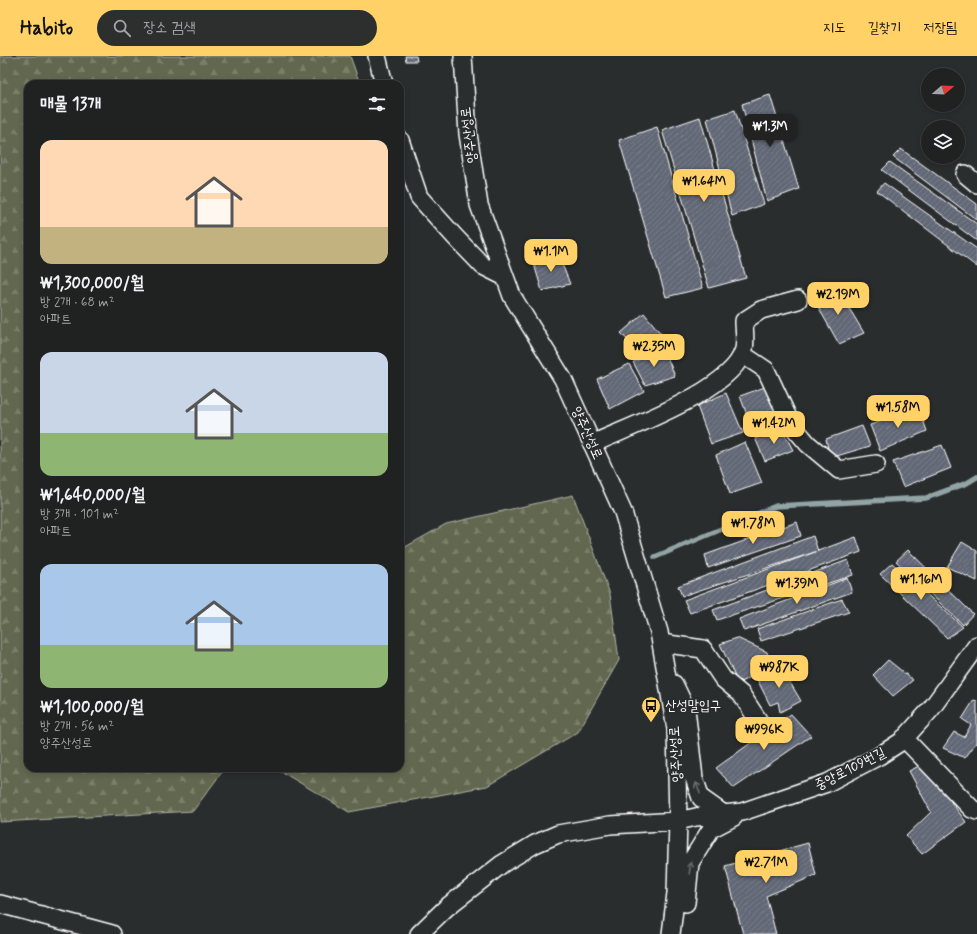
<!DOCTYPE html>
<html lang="ko">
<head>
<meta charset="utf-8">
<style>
  :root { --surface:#202222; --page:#2d2f2f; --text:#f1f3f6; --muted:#a2a4a5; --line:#3d3f40; --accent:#ffd166 }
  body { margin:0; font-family:Mynerve,"Poor Story",sans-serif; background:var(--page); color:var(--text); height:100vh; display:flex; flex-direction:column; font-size:15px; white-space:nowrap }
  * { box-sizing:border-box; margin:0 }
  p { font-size:13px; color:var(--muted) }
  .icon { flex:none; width:22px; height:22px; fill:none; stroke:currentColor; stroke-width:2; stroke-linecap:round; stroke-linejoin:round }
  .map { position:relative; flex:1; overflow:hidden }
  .side { position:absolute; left:24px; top:24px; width:380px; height:692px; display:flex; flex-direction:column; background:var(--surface); border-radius:12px; box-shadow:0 2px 6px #0003,0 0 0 1px var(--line) }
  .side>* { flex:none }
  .needle { width:26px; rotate:71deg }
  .fabs { position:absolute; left:921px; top:12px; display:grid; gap:8px }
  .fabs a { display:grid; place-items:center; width:44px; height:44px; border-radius:50%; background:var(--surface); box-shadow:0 2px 6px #0003,0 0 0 1px var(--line); font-size:20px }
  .price { position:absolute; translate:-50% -34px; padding:0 9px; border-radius:8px; background:var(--accent); color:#111; font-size:13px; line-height:26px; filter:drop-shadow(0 1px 2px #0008) }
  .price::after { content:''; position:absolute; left:50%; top:24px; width:12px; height:9px; margin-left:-6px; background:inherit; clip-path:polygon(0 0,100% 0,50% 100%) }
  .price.selected { background:#222; color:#fff }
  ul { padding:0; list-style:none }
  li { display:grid; align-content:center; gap:8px; height:212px; padding:0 16px }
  li span { display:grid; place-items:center; height:124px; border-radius:12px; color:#555 }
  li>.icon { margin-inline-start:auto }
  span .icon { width:72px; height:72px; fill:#fffc; stroke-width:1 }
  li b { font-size:17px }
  h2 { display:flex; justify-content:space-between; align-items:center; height:48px; padding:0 16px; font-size:17px }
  header { display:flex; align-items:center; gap:24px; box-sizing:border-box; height:56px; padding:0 20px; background:var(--accent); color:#111 }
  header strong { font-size:19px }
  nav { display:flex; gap:22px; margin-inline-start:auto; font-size:14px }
  .search { width:280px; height:36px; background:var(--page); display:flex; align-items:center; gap:10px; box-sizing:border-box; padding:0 14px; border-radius:22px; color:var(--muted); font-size:15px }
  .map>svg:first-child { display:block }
  .forest { fill:url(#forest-firs); stroke:#b0b4a7 }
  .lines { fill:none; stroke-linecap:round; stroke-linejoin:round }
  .stream { stroke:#92a4a6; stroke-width:5.5 }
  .building { fill:url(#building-hatch); stroke:#fff }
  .minor-casing { stroke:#fff; stroke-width:20 }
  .minor { stroke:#2a2d2e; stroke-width:17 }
  .oneway { stroke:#6a6c6d }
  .labels { text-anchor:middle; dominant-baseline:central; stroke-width:3.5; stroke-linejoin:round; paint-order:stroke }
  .street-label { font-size:14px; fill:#fff; stroke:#2a2d2e }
  .poi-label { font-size:14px; fill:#fff; stroke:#2a2d2e; text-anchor:start }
</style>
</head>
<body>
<header>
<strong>Habito</strong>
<div class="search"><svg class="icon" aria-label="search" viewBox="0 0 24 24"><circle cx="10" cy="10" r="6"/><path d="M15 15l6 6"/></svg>장소 검색</div>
<nav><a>지도</a><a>길찾기</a><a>저장됨</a></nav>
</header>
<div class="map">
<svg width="977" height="878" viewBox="0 0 977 878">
  <defs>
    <pattern id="forest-firs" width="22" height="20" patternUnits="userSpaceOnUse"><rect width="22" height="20" fill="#62684f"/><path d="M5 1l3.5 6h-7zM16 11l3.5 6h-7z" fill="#7a7f69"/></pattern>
    <pattern id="building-hatch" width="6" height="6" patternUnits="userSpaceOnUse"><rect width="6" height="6" fill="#626776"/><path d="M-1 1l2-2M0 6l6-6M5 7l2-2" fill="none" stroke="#7a7e8b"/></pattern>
  </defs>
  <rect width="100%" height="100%" fill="#2a2d2e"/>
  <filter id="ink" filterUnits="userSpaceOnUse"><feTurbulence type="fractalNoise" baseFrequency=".025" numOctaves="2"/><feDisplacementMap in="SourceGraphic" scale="8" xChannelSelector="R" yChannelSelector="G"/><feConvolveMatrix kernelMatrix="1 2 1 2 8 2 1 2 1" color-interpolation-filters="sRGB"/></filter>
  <g filter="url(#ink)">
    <path class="forest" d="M 0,0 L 350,0 L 360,28 L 28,28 L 28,712 L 225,712 L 193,755 L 0,766 Z
      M 573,439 L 610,538 L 619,604 L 578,676 L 487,730 L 349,756 L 275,712 L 400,712 L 400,494 L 446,468 Z"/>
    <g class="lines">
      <path class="stream" d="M 655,501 L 776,450 L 926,442 L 967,427 L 977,421"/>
    </g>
    <path class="building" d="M 405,0 L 416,0 L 417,5 L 406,5 Z
      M 770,39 L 799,133 L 767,145 L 742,48 Z
      M 735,54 L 764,148 L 732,160 L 707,63 Z
      M 700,61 L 746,222 L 709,232 L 662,74 Z
      M 657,71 L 703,232 L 666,241 L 619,84 Z
      M 901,93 L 977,148 L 977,164 L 893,101 Z
      M 890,106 L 977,168 L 977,185 L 882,114 Z
      M 884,127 L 977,193 L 977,211 L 877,135 Z
      M 558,198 L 570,228 L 542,235 L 534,208 Z
      M 837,232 L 864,277 L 839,288 L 813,242 Z
      M 644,257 L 662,279 L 638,296 L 621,277 Z
      M 664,294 L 675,320 L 645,329 L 633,306 Z
      M 629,308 L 644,335 L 610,353 L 597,323 Z
      M 765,331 L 777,360 L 751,370 L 740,340 Z
      M 726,337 L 743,377 L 711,388 L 697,350 Z
      M 919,353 L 927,375 L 880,395 L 870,369 Z
      M 862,370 L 870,390 L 830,402 L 826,383 Z
      M 782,373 L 793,394 L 765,405 L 755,382 Z
      M 745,386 L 762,427 L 730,438 L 716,399 Z
      M 942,389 L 951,412 L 903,431 L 893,406 Z
      M 797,466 L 801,480 L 708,512 L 705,499 Z
      M 813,480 L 818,495 L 682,540 L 678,530 Z
      M 856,481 L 861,496 L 690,557 L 684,544 Z
      M 962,486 L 977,495 L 977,525 L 947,511 Z
      M 908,494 L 973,558 L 963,569 L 896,505 Z
      M 848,504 L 853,519 L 717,564 L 713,554 Z
      M 892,507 L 963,571 L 947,582 L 880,518 Z
      M 847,522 L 852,536 L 744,575 L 739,563 Z
      M 842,543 L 849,556 L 761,585 L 757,573 Z
      M 737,582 L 767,596 L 771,612 L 738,627 L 720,588 Z
      M 888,604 L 913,624 L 893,640 L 873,619 Z
      M 781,611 L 801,645 L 780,656 L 778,646 L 770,649 L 757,623 Z
      M 974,644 L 977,645 L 977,688 L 976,687 L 965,702 L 943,692 L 954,676 L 964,681 L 971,669 L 962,663 Z
      M 791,658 L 811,680 L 734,732 L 716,712 Z
      M 923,708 L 966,766 L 922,798 L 906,780 L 931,756 L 909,715 Z
      M 808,787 L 816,819 L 766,840 L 776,878 L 743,878 L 725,810 Z"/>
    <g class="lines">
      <defs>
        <path id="minor" d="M 377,0 L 384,28
          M 463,0 L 468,78 L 479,149 L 512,240 L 563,323 L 623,456 L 659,576 L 676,673 L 678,765 L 676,837 L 671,878
          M 400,84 L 419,141 L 455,181 L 483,210 L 505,221
          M 965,118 L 977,128
          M 742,298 L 766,314 L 791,368 L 808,388 L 839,414 L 876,408
          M 592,388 C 629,371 734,334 744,293 C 746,285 744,274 744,265 L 761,254 L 798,244
          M 661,587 L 703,593 L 723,623 L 741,638 L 760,667
          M 674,628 L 686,653 L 694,722 L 701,742 L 725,759
          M 904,682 L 972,753 L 977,755
          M 686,847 L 690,807 L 711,773 L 734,761
          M 0,848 L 112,878
          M 419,878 L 447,851 L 502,808 L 535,788 L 558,778 L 610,769 L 678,765 L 696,761 L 742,756 L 827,727 L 879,700 L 902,685 L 931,653 L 977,589"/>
      </defs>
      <use href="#minor" class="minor-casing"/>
      <use href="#minor" class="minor"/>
    </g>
    <defs><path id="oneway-shaft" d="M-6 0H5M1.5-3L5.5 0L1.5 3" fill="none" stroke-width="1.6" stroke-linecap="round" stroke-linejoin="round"/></defs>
    <g class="oneway">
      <use href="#oneway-shaft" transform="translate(698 732) rotate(-111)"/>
      <use href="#oneway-shaft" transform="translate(690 812) rotate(-82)"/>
    </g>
  </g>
  <defs>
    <symbol id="bus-pin" viewBox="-11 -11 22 30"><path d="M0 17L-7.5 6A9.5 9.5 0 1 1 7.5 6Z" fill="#ffd166" stroke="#2a2d2e"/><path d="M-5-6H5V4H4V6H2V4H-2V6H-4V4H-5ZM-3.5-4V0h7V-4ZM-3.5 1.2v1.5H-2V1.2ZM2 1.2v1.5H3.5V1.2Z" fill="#111"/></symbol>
  </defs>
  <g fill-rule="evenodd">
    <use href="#bus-pin" x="640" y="639" width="22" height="30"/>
  </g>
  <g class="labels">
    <g class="street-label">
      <text transform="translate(469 79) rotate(-97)">양주산성로</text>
      <text transform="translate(587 377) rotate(66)">양주산성로</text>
      <text transform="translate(676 698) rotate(-93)">양주산성로</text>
      <text transform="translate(850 713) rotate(-27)">중앙로109번길</text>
    </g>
    <g class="poi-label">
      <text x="665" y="650">산성말입구</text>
    </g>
  </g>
</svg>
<div class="fabs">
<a><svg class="needle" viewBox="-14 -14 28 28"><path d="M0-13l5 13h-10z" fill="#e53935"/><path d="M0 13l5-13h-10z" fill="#a2a4a5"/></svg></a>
<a><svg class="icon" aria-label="layers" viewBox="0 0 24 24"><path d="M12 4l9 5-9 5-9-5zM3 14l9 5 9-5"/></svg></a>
</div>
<b class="price selected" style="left:770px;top:92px">₩1.3M</b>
<b class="price" style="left:704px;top:147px">₩1.64M</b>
<b class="price" style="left:551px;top:217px">₩1.1M</b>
<b class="price" style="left:838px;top:260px">₩2.19M</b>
<b class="price" style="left:654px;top:312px">₩2.35M</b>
<b class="price" style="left:898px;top:373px">₩1.58M</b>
<b class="price" style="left:774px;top:389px">₩1.42M</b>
<b class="price" style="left:753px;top:489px">₩1.78M</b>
<b class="price" style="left:921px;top:545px">₩1.16M</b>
<b class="price" style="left:797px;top:549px">₩1.39M</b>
<b class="price" style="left:779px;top:633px">₩987K</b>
<b class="price" style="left:764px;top:695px">₩996K</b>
<b class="price" style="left:766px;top:828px">₩2.71M</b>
<section class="side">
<h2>매물 13개<svg class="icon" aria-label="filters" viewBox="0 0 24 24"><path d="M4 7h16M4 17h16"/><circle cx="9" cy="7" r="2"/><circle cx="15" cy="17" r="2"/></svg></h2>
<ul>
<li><span style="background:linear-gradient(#ffd9b3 70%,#c2b280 0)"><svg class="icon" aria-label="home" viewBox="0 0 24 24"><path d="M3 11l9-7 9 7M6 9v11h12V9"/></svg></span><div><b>₩1,300,000/월</b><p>방 2개 · 68 m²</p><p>아파트</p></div></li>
<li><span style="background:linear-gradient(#c9d6e8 65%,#8fb573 0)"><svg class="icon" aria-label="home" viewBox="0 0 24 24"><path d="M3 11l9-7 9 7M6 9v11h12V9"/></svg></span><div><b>₩1,640,000/월</b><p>방 3개 · 101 m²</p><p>아파트</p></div></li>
<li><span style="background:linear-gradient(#a9c7e8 65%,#8fb573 0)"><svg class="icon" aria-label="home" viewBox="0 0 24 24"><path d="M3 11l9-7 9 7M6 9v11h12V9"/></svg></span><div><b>₩1,100,000/월</b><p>방 2개 · 56 m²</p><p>양주산성로</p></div></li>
</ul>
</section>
</div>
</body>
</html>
